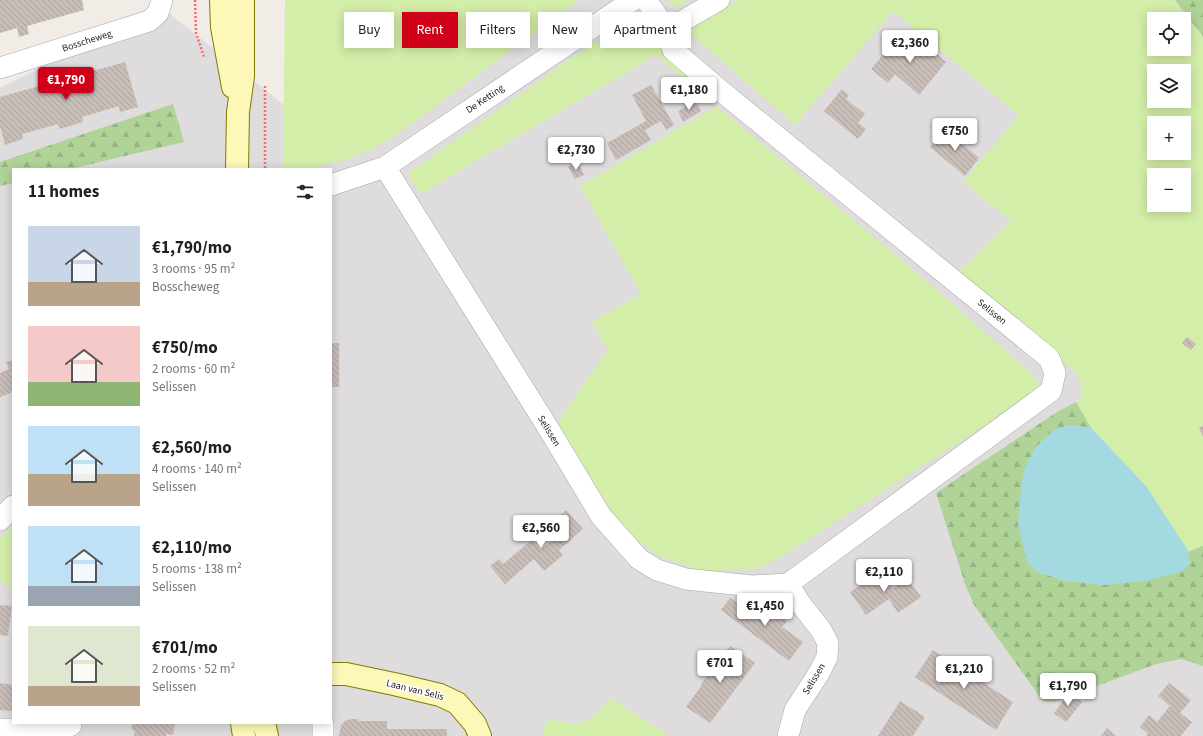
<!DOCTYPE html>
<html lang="en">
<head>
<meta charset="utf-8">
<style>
  :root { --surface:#fff; --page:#f6f6f6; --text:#202124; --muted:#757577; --accent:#cf0019 }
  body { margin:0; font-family:"Source Sans 3",sans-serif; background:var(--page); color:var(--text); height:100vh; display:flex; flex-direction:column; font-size:15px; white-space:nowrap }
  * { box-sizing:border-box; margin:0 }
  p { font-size:13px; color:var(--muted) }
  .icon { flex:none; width:22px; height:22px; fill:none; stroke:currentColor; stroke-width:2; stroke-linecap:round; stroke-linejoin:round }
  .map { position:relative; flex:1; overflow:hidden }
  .panel { position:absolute; left:12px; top:168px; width:320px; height:556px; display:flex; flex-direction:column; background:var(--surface); border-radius:0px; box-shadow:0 2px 10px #0003 }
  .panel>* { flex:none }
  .hud { position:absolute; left:344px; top:12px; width:380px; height:36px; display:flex; gap:8px }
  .fabs { position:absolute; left:1147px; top:12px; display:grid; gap:8px }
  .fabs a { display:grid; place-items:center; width:44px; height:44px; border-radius:0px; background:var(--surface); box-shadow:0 2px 10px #0003; font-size:20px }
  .price { position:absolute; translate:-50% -34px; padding:0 9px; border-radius:4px; background:#fff; color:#222; font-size:13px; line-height:26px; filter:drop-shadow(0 1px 2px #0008) }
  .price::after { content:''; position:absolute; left:50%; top:24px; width:12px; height:9px; margin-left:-6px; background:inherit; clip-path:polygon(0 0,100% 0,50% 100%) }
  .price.on { background:var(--accent); color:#fff }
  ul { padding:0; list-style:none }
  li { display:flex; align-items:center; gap:12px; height:100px; padding:0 16px }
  li span { display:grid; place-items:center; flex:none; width:112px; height:80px; border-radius:0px; color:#555 }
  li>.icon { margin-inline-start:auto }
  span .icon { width:48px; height:48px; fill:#fffc; stroke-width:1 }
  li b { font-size:17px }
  h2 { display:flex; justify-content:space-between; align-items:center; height:48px; padding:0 16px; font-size:17px }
  .tag { padding:0 14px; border-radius:0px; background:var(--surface); box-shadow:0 2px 10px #0003; font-size:14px; line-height:36px }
  .tag.on { background:var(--accent); color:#fff }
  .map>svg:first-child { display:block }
  .residential { fill:#dedcdd; fill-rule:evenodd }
  .grass { fill:#d3eea8; fill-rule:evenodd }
  .forest { fill:url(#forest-firs) }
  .water { fill:#a3dae1 }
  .building { fill:url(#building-back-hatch) }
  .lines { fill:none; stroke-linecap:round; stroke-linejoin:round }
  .street-casing { stroke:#a7a7a7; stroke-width:22 }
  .secondary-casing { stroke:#7d7c00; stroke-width:24 }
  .path { stroke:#ff686b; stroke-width:2.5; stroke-dasharray:2 2; stroke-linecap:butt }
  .street { stroke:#fff; stroke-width:21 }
  .secondary { stroke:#fdf8b7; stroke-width:22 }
  .labels { text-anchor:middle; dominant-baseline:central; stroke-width:3; stroke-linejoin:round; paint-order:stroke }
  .street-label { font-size:10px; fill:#202020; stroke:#fff }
</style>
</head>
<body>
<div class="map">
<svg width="1203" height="736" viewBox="0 0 1203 736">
  <defs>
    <pattern id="forest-firs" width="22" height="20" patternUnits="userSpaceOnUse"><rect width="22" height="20" fill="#b0d398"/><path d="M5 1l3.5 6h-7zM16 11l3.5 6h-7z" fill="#97b583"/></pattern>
    <pattern id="building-back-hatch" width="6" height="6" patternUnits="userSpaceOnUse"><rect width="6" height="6" fill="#c9bdb8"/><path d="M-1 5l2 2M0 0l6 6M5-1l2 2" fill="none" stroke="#aca29e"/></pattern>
  </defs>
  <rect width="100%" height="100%" fill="#f1ece5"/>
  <path class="residential" d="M 571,0 L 1203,0 L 1203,736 L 0,736 L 0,88 L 161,7 L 317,131 ZM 1154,19 L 1184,19 L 1184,49 L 1154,49 ZM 1154,71 L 1184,71 L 1184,101 L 1154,101 ZM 1154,123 L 1184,123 L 1184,153 L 1154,153 ZM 13,169 L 331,169 L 331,723 L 13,723 ZM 1154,175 L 1184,175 L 1184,205 L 1154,205 Z"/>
  <path class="grass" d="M 285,0 L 579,0 L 399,133 L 370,150 L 347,159 L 307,169 L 283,169 Z
    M 668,0 L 690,0 L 676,8 Z
    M 739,0 L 1174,0 L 1203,37 L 1203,546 L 1187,552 L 1146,486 L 1091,428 L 1076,402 C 1086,392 1082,384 1076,373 L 960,271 L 1011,221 L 963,182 L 1019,115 L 893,11 L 795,125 L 690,33 L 696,25 ZM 1154,19 L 1184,19 L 1184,49 L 1154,49 ZM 1154,71 L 1184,71 L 1184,101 L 1154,101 ZM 1154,123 L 1184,123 L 1184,153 L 1154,153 ZM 1154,175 L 1184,175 L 1184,205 L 1154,205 Z
    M 633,15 L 718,107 L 924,279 L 1036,378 C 1038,384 1039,387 1035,393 L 789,552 L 759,568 L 705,572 L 657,555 L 627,532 L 593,484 L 557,423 L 608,350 L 592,322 L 641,294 L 580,186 L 717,106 L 656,55 L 420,194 L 408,173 Z
    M 13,525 L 13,590 L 0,581 L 0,538 Z
    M 611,698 L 669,736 L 541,736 L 548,719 C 584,727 586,726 611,698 Z"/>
  <path class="forest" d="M 1175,0 L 1203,0 L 1203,37 L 1202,35 Z
    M 173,104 L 184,142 L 70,169 L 13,169 L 13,183 L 0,186 L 0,162 Z
    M 1076,402 L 1091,428 C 1070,425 1066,423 1048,435 L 1035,571 L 1063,580 L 1104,585 L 1190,564 L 1187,552 L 1203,546 L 1203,666 L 1181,659 L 1156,664 L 1054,702 L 1043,701 L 974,605 L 965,584 L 936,493 L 1057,412 Z"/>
  <path class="water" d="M 1072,425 L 1091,428 L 1146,486 L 1187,549 L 1190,564 L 1181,572 L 1145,581 L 1104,585 L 1063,580 L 1035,571 L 1027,561 L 1018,525 L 1021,486 L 1024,470 L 1034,449 L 1048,435 L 1058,428 Z"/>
  <path class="building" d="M 0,0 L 82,0 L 84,10 L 27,26 L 29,34 L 19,37 L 17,28 L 0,33 Z
    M 914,34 L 946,62 L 919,95 L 895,74 L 888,83 L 871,69 L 892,44 L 900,50 Z
    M 125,62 L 138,107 L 120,112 L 119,106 L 82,117 L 83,122 L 60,129 L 58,124 L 22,134 L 23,139 L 5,145 L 0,126 L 0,97 L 50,83 L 47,75 L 65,70 L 68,78 Z
    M 651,85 L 674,125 L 666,130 L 661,121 L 645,130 L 651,140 L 616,160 L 607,143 L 646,121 L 632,95 Z
    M 842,89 L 849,95 L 846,99 L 865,114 L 858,123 L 866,129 L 858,139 L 824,111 Z
    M 696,101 L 701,111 L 683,122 L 678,111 Z
    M 945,129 L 979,158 L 965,176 L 930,147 Z
    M 578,162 L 584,175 L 575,179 L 568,167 Z
    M 1187,337 L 1196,344 L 1191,350 L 1182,343 Z
    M 331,343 L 339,343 L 339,387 L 331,387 Z
    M 13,360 L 13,392 L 0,397 L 0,373 L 9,369 L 6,362 Z
    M 1203,426 L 1203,436 L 1199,428 Z
    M 566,510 L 583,529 L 559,550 L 563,555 L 544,571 L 534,559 L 505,584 L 490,566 L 499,559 L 503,564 L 532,540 L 540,550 L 551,541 L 542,531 Z
    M 880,569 L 893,588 L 908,579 L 921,597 L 898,613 L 889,599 L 866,615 L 850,592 L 862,584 L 861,581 Z
    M 730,598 L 753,613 L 761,602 L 787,621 L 782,627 L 803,642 L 789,661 L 721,610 Z
    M 0,605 L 12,606 L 8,636 L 0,635 Z
    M 730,646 L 755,663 L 710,723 L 686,707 L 702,685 L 701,684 Z
    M 933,650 L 1013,702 L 996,730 L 915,677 Z
    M 0,683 L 13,685 L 13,711 L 0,710 Z
    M 1169,683 L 1191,700 L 1180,713 L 1192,722 L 1181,736 L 1146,736 L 1148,733 L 1140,727 L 1149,715 L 1157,722 L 1170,706 L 1158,696 Z
    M 1069,693 L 1082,702 L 1066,722 L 1054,713 Z
    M 900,701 L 925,717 L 913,736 L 878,736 Z
    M 351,719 L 358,719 L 358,721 L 387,721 L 387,729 L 447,729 L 447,736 L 339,736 L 341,725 L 345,721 Z
    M 132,723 L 175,723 L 173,735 L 166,734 L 166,736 L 134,736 L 135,730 L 132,730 Z
    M 1107,728 L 1116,736 L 1101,736 Z"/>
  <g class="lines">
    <defs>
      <path id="street" d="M 667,30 L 719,0
        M 0,68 L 149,21 L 158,13 L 162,0
        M 385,167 L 550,431 L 601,516 L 639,559 L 657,570 L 686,579 L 752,586 L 788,584 L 1051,391 L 1055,373 L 1049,358 L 721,91 L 673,50 L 667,30 L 646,0
        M 331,185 L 385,167 L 633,0
        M 0,520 L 13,506
        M 0,729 L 61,730 L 71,725 L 71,723
        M 323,736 L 323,723
        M 788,736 L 795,710 L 819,673 L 827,657 L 828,643 L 821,630 L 800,603 L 788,584"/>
      <path id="secondary" d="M 221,0 L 222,27 L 233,87
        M 237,169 L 238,112 L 243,76 L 243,0
        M 331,674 L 346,674 L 394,684 L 440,695 L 457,703 L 475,724 L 480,736
        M 242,723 L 244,736
        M 264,723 L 267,736"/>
    </defs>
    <use href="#street" class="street-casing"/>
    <use href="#secondary" class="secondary-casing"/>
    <path class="path" d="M 195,0 L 196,33 L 204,57
      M 265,86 L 265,169"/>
    <use href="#street" class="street"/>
    <use href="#secondary" class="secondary"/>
  </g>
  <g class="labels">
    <g class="street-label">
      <text transform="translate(87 41) rotate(-18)">Bosscheweg</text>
      <text transform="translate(485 99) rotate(-34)">De Ketting</text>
      <text transform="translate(992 312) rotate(39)">Selissen</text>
      <text transform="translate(549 431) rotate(58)">Selissen</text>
      <text transform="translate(814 679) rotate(-59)">Selissen</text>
      <text transform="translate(415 690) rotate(14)">Laan van Selis</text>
    </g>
  </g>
</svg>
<div class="fabs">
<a><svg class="icon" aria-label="locate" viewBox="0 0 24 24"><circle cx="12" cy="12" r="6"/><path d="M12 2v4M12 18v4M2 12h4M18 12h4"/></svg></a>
<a><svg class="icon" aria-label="layers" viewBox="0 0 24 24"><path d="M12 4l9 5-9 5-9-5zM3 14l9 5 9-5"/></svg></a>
<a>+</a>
<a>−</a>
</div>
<b class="price" style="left:910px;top:64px">€2,360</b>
<b class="price on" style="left:66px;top:101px">€1,790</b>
<b class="price" style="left:689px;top:111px">€1,180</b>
<b class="price" style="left:955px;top:152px">€750</b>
<b class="price" style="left:576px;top:171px">€2,730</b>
<b class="price" style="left:541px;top:549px">€2,560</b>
<b class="price" style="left:884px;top:593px">€2,110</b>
<b class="price" style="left:765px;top:627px">€1,450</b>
<b class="price" style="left:720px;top:684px">€701</b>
<b class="price" style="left:964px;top:690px">€1,210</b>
<b class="price" style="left:1068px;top:707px">€1,790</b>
<div class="hud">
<a class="tag">Buy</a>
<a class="tag on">Rent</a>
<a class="tag">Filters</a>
<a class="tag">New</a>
<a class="tag">Apartment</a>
</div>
<section class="panel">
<h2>11 homes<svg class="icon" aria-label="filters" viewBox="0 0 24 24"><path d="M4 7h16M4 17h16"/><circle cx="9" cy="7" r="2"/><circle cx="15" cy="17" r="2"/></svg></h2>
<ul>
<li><span style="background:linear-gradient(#c9d6e8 70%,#b9a48a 0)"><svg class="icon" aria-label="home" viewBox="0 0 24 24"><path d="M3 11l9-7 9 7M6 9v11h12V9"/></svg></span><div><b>€1,790/mo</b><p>3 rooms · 95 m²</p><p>Bosscheweg</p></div></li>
<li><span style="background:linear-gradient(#f6c9c9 70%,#8fb573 0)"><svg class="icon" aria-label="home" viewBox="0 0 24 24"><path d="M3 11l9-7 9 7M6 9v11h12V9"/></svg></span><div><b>€750/mo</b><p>2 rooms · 60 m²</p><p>Selissen</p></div></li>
<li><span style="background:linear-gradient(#bfe0f5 60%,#b9a48a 0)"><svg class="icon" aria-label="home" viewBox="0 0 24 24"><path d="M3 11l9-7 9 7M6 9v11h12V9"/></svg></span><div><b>€2,560/mo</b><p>4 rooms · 140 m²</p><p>Selissen</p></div></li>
<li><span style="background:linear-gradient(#bfe0f5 75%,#9aa5b1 0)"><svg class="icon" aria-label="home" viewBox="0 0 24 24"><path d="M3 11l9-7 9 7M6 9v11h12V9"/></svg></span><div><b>€2,110/mo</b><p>5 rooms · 138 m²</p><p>Selissen</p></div></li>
<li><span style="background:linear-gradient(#dfe7d0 75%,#b9a48a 0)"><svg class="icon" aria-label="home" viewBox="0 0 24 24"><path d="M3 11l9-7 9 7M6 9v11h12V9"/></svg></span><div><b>€701/mo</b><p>2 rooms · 52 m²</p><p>Selissen</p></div></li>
</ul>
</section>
</div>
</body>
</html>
